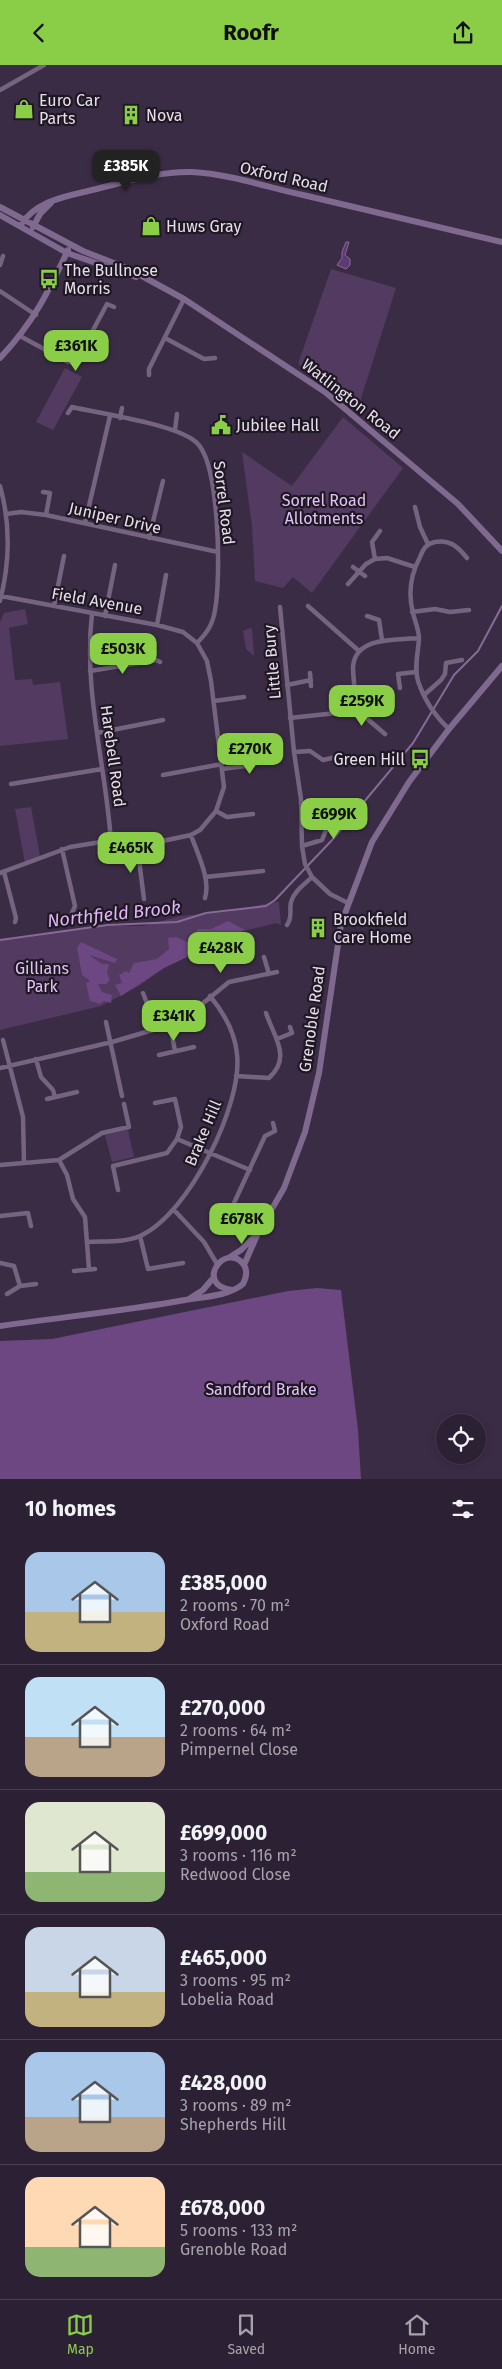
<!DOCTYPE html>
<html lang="en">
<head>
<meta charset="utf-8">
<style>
  :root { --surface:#2c2134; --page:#34293c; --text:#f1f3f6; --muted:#a6a3ac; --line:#483e4f; --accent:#8ace47 }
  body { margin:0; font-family:"Fira Sans",sans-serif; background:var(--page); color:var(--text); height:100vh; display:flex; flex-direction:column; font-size:19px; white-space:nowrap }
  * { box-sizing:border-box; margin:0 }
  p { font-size:16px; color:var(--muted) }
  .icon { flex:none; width:28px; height:28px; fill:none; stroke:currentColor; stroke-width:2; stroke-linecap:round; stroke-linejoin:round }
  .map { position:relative; height:1414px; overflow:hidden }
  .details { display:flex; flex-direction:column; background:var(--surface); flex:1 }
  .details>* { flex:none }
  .buttons { position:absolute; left:436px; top:1349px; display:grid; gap:10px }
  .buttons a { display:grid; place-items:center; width:50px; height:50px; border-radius:50%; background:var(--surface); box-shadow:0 2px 8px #0003,0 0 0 1px var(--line); font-size:25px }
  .price { position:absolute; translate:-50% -42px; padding:0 11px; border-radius:10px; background:var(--accent); color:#111; font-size:16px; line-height:32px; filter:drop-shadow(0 1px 2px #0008) }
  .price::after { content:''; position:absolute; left:50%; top:30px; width:15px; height:11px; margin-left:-8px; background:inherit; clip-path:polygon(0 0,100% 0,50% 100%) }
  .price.active { background:#222; color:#fff }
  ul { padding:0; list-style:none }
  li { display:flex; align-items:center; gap:15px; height:125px; padding:0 25px }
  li+li { border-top:1px solid var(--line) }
  li span { display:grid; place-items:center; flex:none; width:140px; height:100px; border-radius:15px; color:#555 }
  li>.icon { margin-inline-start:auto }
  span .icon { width:60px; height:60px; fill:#fffc; stroke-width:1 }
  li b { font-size:21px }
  h2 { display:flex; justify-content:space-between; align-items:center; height:60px; padding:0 25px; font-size:21px }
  header { display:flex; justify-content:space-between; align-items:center; height:65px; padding:0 25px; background:var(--accent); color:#111; font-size:22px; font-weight:700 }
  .tab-bar { display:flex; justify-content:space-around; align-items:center; height:70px; border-top:1px solid var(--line); background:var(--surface); font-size:14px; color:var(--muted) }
  .tab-bar a { display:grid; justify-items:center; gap:2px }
  .tab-bar .active { color:var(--accent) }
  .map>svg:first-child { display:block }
  .green { fill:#523a61 }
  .forest { fill:#6c4781 }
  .water { fill:#5e3973; stroke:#876a98 }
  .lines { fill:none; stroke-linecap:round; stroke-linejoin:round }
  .stream { stroke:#876a98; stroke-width:2 }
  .street { stroke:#75647f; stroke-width:4.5 }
  .secondary { stroke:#80698f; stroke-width:6 }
  .labels { text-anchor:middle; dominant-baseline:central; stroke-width:4.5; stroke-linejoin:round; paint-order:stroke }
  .poi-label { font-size:16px; fill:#e7deed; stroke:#1f1823; text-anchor:start }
  .street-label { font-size:16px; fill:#e7deed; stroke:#1f1823 }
  .park-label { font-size:16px; fill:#e1c2f6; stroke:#1f1823 }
  .water-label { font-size:18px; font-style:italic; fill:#e1b6fb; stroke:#1f1823 }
</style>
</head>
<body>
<header><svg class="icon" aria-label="back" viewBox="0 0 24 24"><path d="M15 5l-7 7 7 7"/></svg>Roofr<svg class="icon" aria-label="share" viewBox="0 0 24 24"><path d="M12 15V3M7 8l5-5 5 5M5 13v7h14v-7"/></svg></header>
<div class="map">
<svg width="502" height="1414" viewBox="0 0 502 1414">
  <rect width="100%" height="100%" fill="#3b2c45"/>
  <path class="green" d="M 331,204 L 396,223 L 358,343 L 298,299 Z
    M 65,303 L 82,312 L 53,365 L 36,357 Z
    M 343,352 L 403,403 L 312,528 L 293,512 L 283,523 L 255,516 L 252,461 L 242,387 L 292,421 Z
    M 25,544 L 28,559 L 9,563 L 15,615 L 32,614 L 33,620 L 60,617 L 68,674 L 0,681 L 0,557 L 4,548 Z
    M 250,563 L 252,564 L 254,591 L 246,584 L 243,566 Z
    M 31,742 L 40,791 L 25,798 L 15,744 Z
    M 274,837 L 279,837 L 281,860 L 276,858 L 232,869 L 164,903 L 139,921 L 101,941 L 0,965 L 0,875 L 108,861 L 143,861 L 180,851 L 227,847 Z
    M 128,1065 L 134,1092 L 112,1097 L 105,1070 Z"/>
  <path class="forest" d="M 228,856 L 245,865 L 223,874 L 221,873 L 198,884 L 198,874 L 194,870 L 198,864 L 211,864 Z
    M 176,872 L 194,880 L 187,892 L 164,903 L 121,931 L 115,920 L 122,918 L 119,910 L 126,906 L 129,908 L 134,898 L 157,894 L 169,884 L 168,873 Z
    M 81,877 L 117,894 L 115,898 L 89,890 L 102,899 L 109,899 L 107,908 L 110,915 L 106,919 L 98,919 L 102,927 L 112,930 L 111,938 L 104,936 L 100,939 L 90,936 L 86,918 L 90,916 L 82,910 L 77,883 Z
    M 317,1223 L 341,1225 L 358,1365 L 361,1414 L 0,1414 L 0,1276 L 52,1274 L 288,1226 Z"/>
  <path class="water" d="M 346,177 L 349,177 L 345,190 L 350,194 L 350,200 L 346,204 L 337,200 L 342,193 L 342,187 Z"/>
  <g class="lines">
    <path class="stream" d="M 0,875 L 108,860 L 177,857 L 206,848 L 266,841 L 275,835 L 334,773 L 413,678 L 454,610 L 478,586 L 502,541"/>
    <path class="street" d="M 0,25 L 44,0
      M 0,200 L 3,191
      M 0,226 L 36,250
      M 20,271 L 68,297 L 76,297 L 107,239 L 114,242
      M 165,273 L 204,294 L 215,293
      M 149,310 L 149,304 L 184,234
      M 68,348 L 72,342 C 102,349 175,359 196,377 C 220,397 221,514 215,545 C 213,559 207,568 197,578
      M 120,353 L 122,343
      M 175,365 L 177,349
      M 0,421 C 11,460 10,497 0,536
      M 43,427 L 50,428 L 46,450
      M 415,442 L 420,462 L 428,479
      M 6,449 L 21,447 L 46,450 L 218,487
      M 85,458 L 110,351
      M 380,466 L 372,477 L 375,494 L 387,493 L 415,502
      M 149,473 L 163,416
      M 353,502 L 365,511
      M 348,519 L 366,499 L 375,494
      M 54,541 L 64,491
      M 308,541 L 359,586
      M 280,542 L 294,687 L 301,734 L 302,781 L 305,799 L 312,812 L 330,829 L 348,838
      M 412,547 L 435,544 L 450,547 L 469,545
      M 92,549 C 83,626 106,701 111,777
      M 105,551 L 115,500
      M 367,551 L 379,555 L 382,575
      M 157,560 L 166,510
      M 90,606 L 156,595 L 160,597
      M 310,608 L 311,621
      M 287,620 L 311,615
      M 400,623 L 398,609 L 416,607
      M 424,630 L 441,615 L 445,609 L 446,598 L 462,595
      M 214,636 L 244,632
      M 351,640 L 385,669
      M 290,653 L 336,648 L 351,640 C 357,621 353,619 353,602 C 355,571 397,575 419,573
      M 449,664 C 435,651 424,634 418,616 C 414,602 418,588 419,574 C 419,564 415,557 413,548 C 408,529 411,509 420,492 C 423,484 426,479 435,477 C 450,474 458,482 467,493
      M 97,668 L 163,655
      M 294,687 L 310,686 L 323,695 L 336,692
      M 222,704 L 253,700 L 252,692
      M 163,710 L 222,699
      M 11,719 L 102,704
      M 216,746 L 227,752 L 253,749
      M 191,770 C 197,788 211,814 205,833
      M 137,779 L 144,834
      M 302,781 L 322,775 L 335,743 L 341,737
      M 62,784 L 75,841 L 72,848
      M 4,807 L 16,853 L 15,857
      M 0,808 L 70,782 L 101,777 L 153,778 L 191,770 L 200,765 L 216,746 L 224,722 L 211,616 L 207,596 L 197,578 L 183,567 L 157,560 L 1,531
      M 205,812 L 263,806
      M 287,860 C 293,852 289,845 291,837 C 294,826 305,819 312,812
      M 264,892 L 269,909
      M 143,928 L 157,964
      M 106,957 L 122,1031
      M 170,960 L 175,986
      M 277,974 L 292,968 L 290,962
      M 3,975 L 23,1052 L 24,1098
      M 159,990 L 194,982
      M 36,994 L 41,1012 L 53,1025 L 55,1032
      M 0,1003 L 112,977 L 170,960 L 191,948 L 229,917 L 277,907
      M 236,1011 L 269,1013 C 292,992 274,972 266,948
      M 47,1034 L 77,1027
      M 155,1038 L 175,1034 L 181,1062 L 177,1074
      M 59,1095 L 67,1110 L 73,1134 L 85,1152 L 89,1204
      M 0,1100 L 59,1095 L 102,1068 L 129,1062 L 124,1039
      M 118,1125 L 113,1101 L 167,1088 L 177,1074 L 250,1105
      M 174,1145 L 204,1177 L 217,1199
      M 0,1151 L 28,1148 L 31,1161
      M 232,1154 L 228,1151 L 265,1071 L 275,1066 L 273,1058
      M 140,1171 L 148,1204 L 183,1198
      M 87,1177 C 104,1176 124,1178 140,1171 C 188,1150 243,1040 237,989 C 235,967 224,948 210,931
      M 0,1198 L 14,1201 L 20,1221
      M 74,1206 L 95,1204
      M 7,1229 L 20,1221 L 36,1219"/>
    <path class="secondary" d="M 0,142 L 83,186 L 129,204 L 184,234 L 325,327 L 458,439 L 502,486
      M 0,150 L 67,188 L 136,212
      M 20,161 C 35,137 62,132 88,126 C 122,118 157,106 192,107 C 229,109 267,122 303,130 C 369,146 436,161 502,177
      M 33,162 L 40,149 L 51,138
      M 0,293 C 33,258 48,228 68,185
      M 230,1192 L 241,1185 L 257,1169
      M 244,1200 L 258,1168 L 284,1123 L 305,1067 L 319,1008 L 341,859 L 372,777 L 409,717 L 449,664 L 502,601
      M 189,1234 L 203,1225 L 214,1212
      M 0,1261 C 62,1252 124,1246 185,1235 C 203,1232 229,1231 243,1219 C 246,1213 248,1206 244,1200 C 226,1175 193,1220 232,1225"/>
  </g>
  <defs>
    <symbol id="shop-bare" viewBox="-9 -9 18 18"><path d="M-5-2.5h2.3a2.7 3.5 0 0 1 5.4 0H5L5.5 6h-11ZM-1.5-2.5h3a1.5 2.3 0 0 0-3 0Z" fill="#8ace47" stroke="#1f1823" stroke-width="2.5" paint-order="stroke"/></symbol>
    <symbol id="building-bare" viewBox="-9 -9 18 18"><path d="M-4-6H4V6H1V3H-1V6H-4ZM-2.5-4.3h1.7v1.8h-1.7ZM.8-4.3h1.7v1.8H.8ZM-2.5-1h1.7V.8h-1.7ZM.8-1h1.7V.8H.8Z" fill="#8ace47" stroke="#1f1823" stroke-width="2.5" paint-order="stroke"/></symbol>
    <symbol id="bus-bare" viewBox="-9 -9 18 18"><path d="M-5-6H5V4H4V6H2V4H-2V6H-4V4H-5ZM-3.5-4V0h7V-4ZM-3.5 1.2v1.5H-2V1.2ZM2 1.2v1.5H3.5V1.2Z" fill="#8ace47" stroke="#1f1823" stroke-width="2.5" paint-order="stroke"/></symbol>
    <symbol id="civic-bare" viewBox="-9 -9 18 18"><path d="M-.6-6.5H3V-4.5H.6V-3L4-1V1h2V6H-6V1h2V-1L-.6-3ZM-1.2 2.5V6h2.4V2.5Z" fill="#8ace47" stroke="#1f1823" stroke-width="2.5" paint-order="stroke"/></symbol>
  </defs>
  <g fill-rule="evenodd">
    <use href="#shop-bare" x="10" y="30" width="28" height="28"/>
    <use href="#building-bare" x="117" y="36" width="28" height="28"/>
    <use href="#shop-bare" x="137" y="147" width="28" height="28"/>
    <use href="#bus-bare" x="35" y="200" width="28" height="28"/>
    <use href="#civic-bare" x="207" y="346" width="28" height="28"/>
    <use href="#bus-bare" x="406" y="680" width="28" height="28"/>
    <use href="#building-bare" x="304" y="849" width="28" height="28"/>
  </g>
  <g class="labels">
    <g class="poi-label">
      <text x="39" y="35">Euro Car<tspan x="39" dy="18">Parts</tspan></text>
      <text x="146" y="50">Nova</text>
      <text x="166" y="161">Huws Gray</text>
      <text x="64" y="205">The Bullnose<tspan x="64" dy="18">Morris</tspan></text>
      <text x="236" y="360">Jubilee Hall</text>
      <text x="405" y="694" text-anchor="end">Green Hill</text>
      <text x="333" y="854">Brookfield<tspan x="333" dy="18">Care Home</tspan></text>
    </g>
    <g class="street-label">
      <text transform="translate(284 112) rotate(13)">Oxford Road</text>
      <text transform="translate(351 334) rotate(38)">Watlington Road</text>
      <text transform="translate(224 438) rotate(83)">Sorrel Road</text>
      <text transform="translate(115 453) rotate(13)">Juniper Drive</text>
      <text transform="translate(97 536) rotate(10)">Field Avenue</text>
      <text transform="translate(272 597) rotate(-95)">Little Bury</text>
      <text transform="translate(113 691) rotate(82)">Harebell Road</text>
      <text transform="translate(312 954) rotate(-82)">Grenoble Road</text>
      <text transform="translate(203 1068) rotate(-67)">Brake Hill</text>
    </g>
    <g class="park-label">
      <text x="324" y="435">Sorrel Road<tspan x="324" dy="18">Allotments</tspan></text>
      <text x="42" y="903">Gillians<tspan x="42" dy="18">Park</tspan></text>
      <text x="261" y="1324">Sandford Brake</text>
    </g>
    <g class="water-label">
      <text transform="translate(114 849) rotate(-6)">Northfield Brook</text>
    </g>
  </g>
</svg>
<div class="buttons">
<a><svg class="icon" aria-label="locate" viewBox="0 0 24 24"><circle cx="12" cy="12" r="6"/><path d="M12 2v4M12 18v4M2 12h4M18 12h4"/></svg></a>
</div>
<b class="price active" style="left:126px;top:127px">£385K</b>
<b class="price" style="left:76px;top:307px">£361K</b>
<b class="price" style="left:123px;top:610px">£503K</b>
<b class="price" style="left:362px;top:662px">£259K</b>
<b class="price" style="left:250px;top:710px">£270K</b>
<b class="price" style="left:334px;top:775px">£699K</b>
<b class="price" style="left:131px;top:809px">£465K</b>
<b class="price" style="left:221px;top:909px">£428K</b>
<b class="price" style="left:174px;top:977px">£341K</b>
<b class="price" style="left:242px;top:1180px">£678K</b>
</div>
<section class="details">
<h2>10 homes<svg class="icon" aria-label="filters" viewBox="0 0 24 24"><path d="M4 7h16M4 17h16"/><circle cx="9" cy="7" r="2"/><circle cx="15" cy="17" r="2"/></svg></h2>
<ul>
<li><span style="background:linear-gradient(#a9c7e8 60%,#c2b280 0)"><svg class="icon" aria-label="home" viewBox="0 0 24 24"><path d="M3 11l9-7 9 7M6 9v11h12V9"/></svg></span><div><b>£385,000</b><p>2 rooms · 70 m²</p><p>Oxford Road</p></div></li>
<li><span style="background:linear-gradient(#bfe0f5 60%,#b9a48a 0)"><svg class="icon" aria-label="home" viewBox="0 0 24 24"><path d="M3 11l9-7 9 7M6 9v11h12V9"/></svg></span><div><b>£270,000</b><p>2 rooms · 64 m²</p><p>Pimpernel Close</p></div></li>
<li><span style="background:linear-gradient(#dfe7d0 70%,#8fb573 0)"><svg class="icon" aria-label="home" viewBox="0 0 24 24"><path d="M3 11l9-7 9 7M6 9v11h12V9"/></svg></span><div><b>£699,000</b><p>3 rooms · 116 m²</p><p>Redwood Close</p></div></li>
<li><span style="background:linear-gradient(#c9d6e8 65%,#c2b280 0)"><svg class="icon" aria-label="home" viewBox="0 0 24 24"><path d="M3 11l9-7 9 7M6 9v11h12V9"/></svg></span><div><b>£465,000</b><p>3 rooms · 95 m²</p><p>Lobelia Road</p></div></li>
<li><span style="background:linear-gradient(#a9c7e8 65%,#b9a48a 0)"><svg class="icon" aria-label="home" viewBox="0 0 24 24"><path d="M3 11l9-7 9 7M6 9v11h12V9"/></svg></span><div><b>£428,000</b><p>3 rooms · 89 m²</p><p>Shepherds Hill</p></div></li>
<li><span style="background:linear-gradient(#ffd9b3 70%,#8fb573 0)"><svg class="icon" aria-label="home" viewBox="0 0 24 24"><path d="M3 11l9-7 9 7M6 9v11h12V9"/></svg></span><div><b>£678,000</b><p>5 rooms · 133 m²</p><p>Grenoble Road</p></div></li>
</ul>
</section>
<nav class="tab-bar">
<a class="active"><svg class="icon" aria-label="map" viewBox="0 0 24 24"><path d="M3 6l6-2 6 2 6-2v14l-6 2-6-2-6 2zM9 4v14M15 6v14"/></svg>Map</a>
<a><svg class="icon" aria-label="saved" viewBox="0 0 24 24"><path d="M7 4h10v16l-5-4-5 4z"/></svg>Saved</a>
<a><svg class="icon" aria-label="home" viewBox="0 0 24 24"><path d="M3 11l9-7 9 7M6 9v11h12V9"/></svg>Home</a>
</nav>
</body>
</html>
